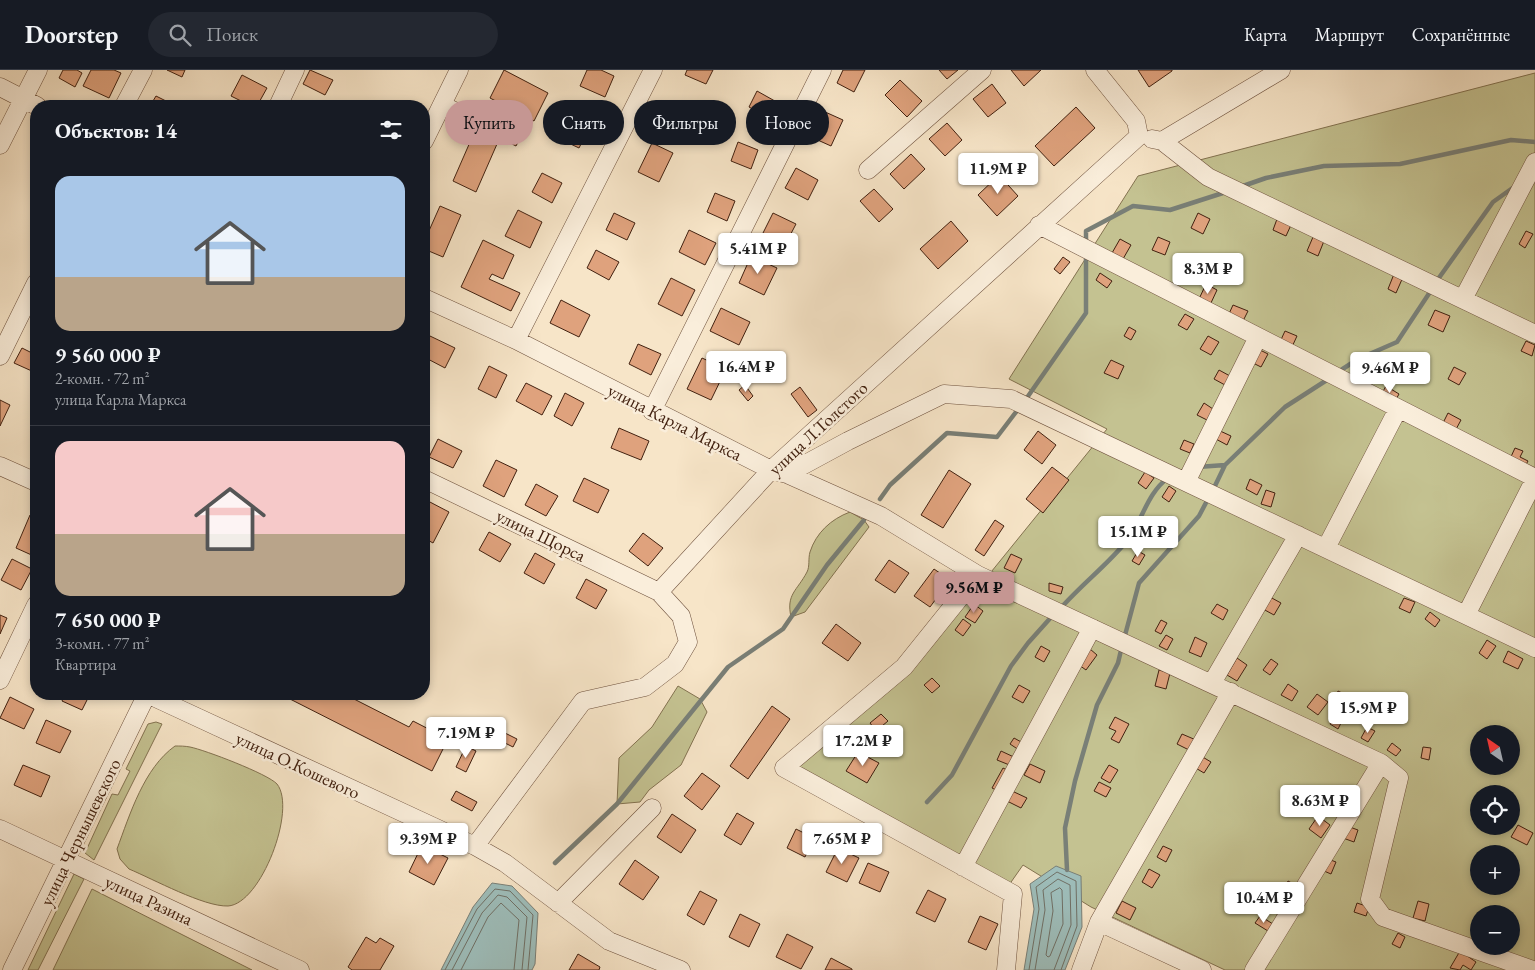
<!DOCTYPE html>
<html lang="ru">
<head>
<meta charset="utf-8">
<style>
  :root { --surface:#171b24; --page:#242831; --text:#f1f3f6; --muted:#9ea1a6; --line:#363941; --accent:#c59692 }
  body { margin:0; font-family:"EB Garamond",serif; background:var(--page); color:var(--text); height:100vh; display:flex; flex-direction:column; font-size:19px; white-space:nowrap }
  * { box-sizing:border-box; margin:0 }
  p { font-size:16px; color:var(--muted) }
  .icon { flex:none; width:28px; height:28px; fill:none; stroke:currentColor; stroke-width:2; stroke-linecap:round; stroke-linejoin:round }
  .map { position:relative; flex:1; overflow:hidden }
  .side { position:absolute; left:30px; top:30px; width:400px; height:600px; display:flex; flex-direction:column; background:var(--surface); border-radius:20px; box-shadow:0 2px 8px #0003 }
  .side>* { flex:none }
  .banner { position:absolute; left:445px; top:30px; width:475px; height:45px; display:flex; gap:10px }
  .needle { width:32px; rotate:326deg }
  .fabs { position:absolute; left:1470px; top:655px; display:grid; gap:10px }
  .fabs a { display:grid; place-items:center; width:50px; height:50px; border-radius:50%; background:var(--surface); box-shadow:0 2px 8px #0003; font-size:25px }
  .price { position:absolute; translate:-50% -42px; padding:0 11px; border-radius:5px; background:#fff; color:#222; font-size:16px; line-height:32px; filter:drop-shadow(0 1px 2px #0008) }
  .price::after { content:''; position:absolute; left:50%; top:30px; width:15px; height:11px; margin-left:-8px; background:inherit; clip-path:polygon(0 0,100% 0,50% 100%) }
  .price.active { background:var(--accent); color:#111 }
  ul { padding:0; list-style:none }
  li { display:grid; align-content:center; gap:10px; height:265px; padding:0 25px }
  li+li { border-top:1px solid var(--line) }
  li span { display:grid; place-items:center; height:155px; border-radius:15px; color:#555 }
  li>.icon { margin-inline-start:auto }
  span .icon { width:90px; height:90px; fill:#fffc; stroke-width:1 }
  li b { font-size:21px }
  h2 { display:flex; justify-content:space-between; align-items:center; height:60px; padding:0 25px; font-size:21px }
  .chip { padding:0 18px; border-radius:22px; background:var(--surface); box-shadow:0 2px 8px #0003; font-size:18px; line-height:45px }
  .chip.active { background:var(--accent); color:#111 }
  header { display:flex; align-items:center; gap:30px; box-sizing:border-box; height:70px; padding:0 25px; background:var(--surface); border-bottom:1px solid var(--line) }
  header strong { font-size:24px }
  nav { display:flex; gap:28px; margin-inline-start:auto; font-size:18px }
  .search { width:350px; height:45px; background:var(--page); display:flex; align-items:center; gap:12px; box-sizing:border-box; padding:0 18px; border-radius:28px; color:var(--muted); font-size:19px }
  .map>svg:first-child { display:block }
  .green { fill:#c4c291; stroke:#837250; fill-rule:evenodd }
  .water { fill:#9ebebb; stroke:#797f77 }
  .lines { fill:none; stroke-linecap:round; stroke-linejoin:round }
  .shore { stroke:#707066; stroke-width:1 }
  .stream { stroke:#797f77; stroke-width:4.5 }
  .building { fill:#dfa27d; stroke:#422110 }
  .minor-casing { stroke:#6f523e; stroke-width:19 }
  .minor { stroke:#faeedb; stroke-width:18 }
  .labels { text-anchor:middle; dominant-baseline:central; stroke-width:5; stroke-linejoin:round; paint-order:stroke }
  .street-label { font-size:18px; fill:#422110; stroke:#faeedb }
</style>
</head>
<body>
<header>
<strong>Doorstep</strong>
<div class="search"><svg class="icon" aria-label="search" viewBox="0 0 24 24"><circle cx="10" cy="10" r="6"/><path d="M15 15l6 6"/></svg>Поиск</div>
<nav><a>Карта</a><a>Маршрут</a><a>Сохранённые</a></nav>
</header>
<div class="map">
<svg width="1535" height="900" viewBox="0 0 1535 900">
  <rect width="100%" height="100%" fill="#f7e5c8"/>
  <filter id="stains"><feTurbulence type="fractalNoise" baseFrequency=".004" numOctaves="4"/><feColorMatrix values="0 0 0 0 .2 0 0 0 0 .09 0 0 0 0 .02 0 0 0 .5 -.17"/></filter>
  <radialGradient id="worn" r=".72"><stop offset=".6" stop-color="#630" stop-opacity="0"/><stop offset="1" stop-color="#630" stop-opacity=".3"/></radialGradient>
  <path class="green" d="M 1535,3 L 1535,900 L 1225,900 L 1091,837 L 1023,795 L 1009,815 L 798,697 L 910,602 L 1107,359 L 1009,309 L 1138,106 ZM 1479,664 L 1511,664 L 1511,696 L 1479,696 ZM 1479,724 L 1511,724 L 1511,756 L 1479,756 ZM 1479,784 L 1511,784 L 1511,816 L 1479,816 ZM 1479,844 L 1511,844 L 1511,876 L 1479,876 Z
    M 850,442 L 864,450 L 869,457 L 805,542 L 791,547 C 786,524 797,521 807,502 C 810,496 808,489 810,482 C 816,463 831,449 850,442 Z
    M 678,616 L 700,629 L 707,642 L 681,695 L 649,720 L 640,732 L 617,734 L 619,688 L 652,657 Z
    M 156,652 L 162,654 L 94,790 L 85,783 L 112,724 L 118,725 L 130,701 L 126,699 L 148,654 Z
    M 175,676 C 180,676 185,676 190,677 C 205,680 268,704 277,714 C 297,739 261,834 228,836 C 204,837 153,809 129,799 L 120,789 L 117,779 C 130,744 144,698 175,676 Z
    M 74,804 L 84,809 L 38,900 L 28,900 Z
    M 92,819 L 252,900 L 53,900 Z"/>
  <path class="water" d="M 1056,796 L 1081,806 L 1082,857 L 1065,900 L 1024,900 L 1034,839 L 1030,814 Z
    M 492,813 L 512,816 L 538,843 L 535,894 L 532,900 L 441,900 L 473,837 Z"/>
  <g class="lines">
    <path class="shore" d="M 1060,818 L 1062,820 L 1063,854 L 1050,886 L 1048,887 L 1046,885 L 1053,841 L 1051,823 Z
      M 445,900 L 477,839 L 495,819 L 510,821 L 533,845 L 528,900
      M 452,900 L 482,843 L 498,825 L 507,827 L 527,847 L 522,900
      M 461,900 L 488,847 L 501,833 L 519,850 L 514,900
      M 1029,900 L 1039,839 L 1036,817 L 1057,802 L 1076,811 L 1077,856 L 1061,900
      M 1035,900 L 1045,840 L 1043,820 L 1058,809 L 1070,815 L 1071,855 L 1054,900"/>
    <path class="stream" d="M 1240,117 L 1266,108 L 1324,96 L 1400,94 L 1511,70 L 1535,72
      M 1086,174 L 1086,161 L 1133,136 L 1170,140 L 1226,122
      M 1436,212 L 1493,132 L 1514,117
      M 1338,302 L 1358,289 L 1397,272 L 1432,219
      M 1024,332 L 1086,243 L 1086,184
      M 1198,397 L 1225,395
      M 1213,420 L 1225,395 L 1285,337 L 1330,308
      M 880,429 L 890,415 L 947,363 L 997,367 L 1019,338
      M 1060,539 C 1081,515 1106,496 1126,472 C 1142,452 1147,423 1168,408
      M 1124,569 L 1139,513 L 1199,446 L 1209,427
      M 927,732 L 952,705 L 1011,596 L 1028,573 L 1054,544
      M 555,793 L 617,734 L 728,597 L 783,559 L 827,495 L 864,450
      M 1067,800 L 1065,758 L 1075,711 L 1097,635 L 1118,593 L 1122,576"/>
  </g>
  <path class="building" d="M 63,0 L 77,0 L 82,3 L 75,17 L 59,8 Z
    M 91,0 L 114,0 L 121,3 L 109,28 L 83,16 Z
    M 167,0 L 185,0 L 182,7 Z
    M 310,0 L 333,10 L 325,25 L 303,14 Z
    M 504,0 L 548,23 L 534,51 L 490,28 Z
    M 587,0 L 601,0 L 614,6 L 605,27 L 580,16 Z
    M 687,0 L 713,0 L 706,14 L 685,5 Z
    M 843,0 L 865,0 L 854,22 L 837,13 Z
    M 939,0 L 958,0 L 947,9 Z
    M 1011,0 L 1041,0 L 1024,16 Z
    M 1138,0 L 1172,0 L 1172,1 L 1149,17 Z
    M 242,5 L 267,18 L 257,36 L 251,36 L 231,26 Z
    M 900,10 L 922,31 L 907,47 L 885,25 Z
    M 992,14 L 1006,33 L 988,47 L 973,29 Z
    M 757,21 L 782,35 L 774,51 L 749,37 Z
    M 156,26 L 176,36 L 150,36 Z
    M 671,35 L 688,44 L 679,61 L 662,53 Z
    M 1076,37 L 1095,58 L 1054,96 L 1035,76 Z
    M 823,41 L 843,50 L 831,76 L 811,67 Z
    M 512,45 L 528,53 L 516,76 L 500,68 Z
    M 565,47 L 589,58 L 579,78 L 556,67 Z
    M 947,53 L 962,70 L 945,86 L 929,69 Z
    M 474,63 L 497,74 L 476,122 L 453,111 Z
    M 738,72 L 758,80 L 751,99 L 731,91 Z
    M 652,73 L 673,83 L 659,112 L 638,102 Z
    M 911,84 L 925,99 L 904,119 L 890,104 Z
    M 796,98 L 818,110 L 808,130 L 785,118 Z
    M 542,103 L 562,113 L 552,133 L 532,122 Z
    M 999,105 L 1018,126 L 997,146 L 978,125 Z
    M 874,119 L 893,139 L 879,152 L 860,131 Z
    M 715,123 L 735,131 L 727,151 L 707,142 Z
    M 440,136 L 461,145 L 443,187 L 424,179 L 424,172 Z
    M 518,140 L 542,152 L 530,178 L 505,166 Z
    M 614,143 L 635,153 L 627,170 L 606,160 Z
    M 773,143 L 796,154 L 785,175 L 762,165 Z
    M 1198,143 L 1210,149 L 1203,164 L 1191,158 Z
    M 1277,149 L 1291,155 L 1286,166 L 1273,160 Z
    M 951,151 L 968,171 L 938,199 L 920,179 Z
    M 689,160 L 716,173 L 705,195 L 679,182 Z
    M 1526,161 L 1533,164 L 1525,178 L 1519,174 Z
    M 1158,167 L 1170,172 L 1165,185 L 1152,180 Z
    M 1313,167 L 1324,171 L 1318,186 L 1307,181 Z
    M 1120,169 L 1131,175 L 1123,189 L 1112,183 Z
    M 483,170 L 514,185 L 503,209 L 492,204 L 489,209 L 520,223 L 511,241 L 461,217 Z
    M 596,180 L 619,192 L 609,210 L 587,198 Z
    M 751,186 L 777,198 L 764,225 L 739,213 Z
    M 1063,187 L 1070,192 L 1060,204 L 1054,199 Z
    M 1100,203 L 1112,211 L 1107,218 L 1096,210 Z
    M 1394,204 L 1403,207 L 1396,223 L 1388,219 Z
    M 671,208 L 695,220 L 682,246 L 658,234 Z
    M 1206,214 L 1217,220 L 1210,235 L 1199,229 Z
    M 561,230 L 590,245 L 579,267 L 550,253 Z
    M 1233,235 L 1248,241 L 1242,253 L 1228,246 Z
    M 721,238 L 750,252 L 739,275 L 710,261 Z
    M 1435,240 L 1450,246 L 1443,262 L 1428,255 Z
    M 1185,244 L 1194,249 L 1187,260 L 1178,255 Z
    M 1129,257 L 1136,261 L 1131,270 L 1124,266 Z
    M 1285,261 L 1297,266 L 1291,279 L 1279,274 Z
    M 430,266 L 455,278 L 445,298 L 424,287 L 424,279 Z
    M 1208,266 L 1219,272 L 1211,285 L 1200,279 Z
    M 1526,271 L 1535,275 L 1532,286 L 1521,281 Z
    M 638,274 L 661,284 L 651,305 L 629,294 Z
    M 22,278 L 36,285 L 34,302 L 14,293 Z
    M 1258,279 L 1268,284 L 1261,297 L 1251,292 Z
    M 702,288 L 726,299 L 711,330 L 687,319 Z
    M 1111,290 L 1124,296 L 1118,309 L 1104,303 Z
    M 489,296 L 507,305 L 496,328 L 478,319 Z
    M 1454,297 L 1466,303 L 1459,315 L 1448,309 Z
    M 1219,300 L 1230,306 L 1225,315 L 1214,309 Z
    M 526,313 L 552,326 L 542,345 L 516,331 Z
    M 745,315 L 753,326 L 748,331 L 739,320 Z
    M 1386,316 L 1399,324 L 1394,333 L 1381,325 Z
    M 800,317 L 817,340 L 808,347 L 791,324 Z
    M 565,323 L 584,333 L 572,356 L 554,346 Z
    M 0,330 L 10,335 L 0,356 Z
    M 1204,333 L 1213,339 L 1207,350 L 1197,345 Z
    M 1448,343 L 1461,350 L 1454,363 L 1441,357 Z
    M 619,358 L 649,371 L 641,390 L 611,378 Z
    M 1218,360 L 1231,366 L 1227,375 L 1214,368 Z
    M 1038,361 L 1056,375 L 1042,394 L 1024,380 Z
    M 438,369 L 462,381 L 453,398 L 429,387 Z
    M 1184,370 L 1194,374 L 1190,383 L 1180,379 Z
    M 1515,378 L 1523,381 L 1520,387 L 1528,391 L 1524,398 L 1509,391 Z
    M 496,390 L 517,400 L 504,427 L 483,416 Z
    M 1052,397 L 1069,410 L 1043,443 L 1026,429 Z
    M 949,400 L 971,414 L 943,458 L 921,445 Z
    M 1145,402 L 1154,408 L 1146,419 L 1138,413 Z
    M 584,408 L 609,420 L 598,443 L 573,431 Z
    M 1250,409 L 1262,415 L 1257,425 L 1246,419 Z
    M 536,414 L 558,426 L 546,446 L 525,435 Z
    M 1169,416 L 1176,421 L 1169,432 L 1162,427 Z
    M 1266,420 L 1275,423 L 1271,437 L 1261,434 Z
    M 428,431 L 449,442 L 433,473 L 424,468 L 424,439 Z
    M 30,445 L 36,447 L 36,487 L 16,478 Z
    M 995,450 L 1004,456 L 984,486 L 975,480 Z
    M 489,462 L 511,474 L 500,492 L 479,480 Z
    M 643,463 L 663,478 L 648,496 L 629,481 Z
    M 1138,481 L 1145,485 L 1139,495 L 1132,491 Z
    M 535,483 L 555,494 L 544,514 L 524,503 Z
    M 1011,484 L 1022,489 L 1015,503 L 1004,498 Z
    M 12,489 L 32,499 L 21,520 L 1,510 Z
    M 889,490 L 909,503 L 895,523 L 875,510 Z
    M 934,499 L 950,510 L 930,537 L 914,526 Z
    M 586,509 L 607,520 L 596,539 L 576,528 Z
    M 1049,513 L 1063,517 L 1061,524 L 1049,521 Z
    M 1270,527 L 1281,533 L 1274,545 L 1263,539 Z
    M 1404,528 L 1415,532 L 1410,543 L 1399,538 Z
    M 974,534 L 983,541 L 975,553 L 965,547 Z
    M 1217,534 L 1228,540 L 1223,550 L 1211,543 Z
    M 1430,542 L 1440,550 L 1435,557 L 1425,549 Z
    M 0,545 L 7,548 L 0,564 Z
    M 963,549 L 971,555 L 963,566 L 955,560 Z
    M 1161,550 L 1167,553 L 1161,564 L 1155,561 Z
    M 836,554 L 861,573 L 848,591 L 822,573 Z
    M 1166,565 L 1173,569 L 1167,580 L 1159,576 Z
    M 1195,567 L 1207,573 L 1201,587 L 1189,582 Z
    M 1487,570 L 1496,576 L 1487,589 L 1479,583 Z
    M 1041,576 L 1050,581 L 1044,592 L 1035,587 Z
    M 1090,579 L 1097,585 L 1086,600 L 1079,595 Z
    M 1508,581 L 1523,589 L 1518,599 L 1503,592 Z
    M 1237,588 L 1247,595 L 1237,611 L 1227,605 Z
    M 1271,589 L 1278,594 L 1270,605 L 1263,600 Z
    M 1159,600 L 1170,603 L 1166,619 L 1155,616 Z
    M 932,608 L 940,616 L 932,623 L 924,615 Z
    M 1288,614 L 1298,621 L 1292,631 L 1281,625 Z
    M 1019,615 L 1030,621 L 1023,633 L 1012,627 Z
    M 1338,621 L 1346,625 L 1339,641 L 1331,638 Z
    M 65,624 L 90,624 L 82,640 L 62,631 Z
    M 290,624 L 356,624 L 354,629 L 409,657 L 413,651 L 448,669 L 432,701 L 288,628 Z
    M 1317,624 L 1328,632 L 1318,645 L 1307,637 Z
    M 10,627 L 34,639 L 24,659 L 0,648 Z
    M 772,636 L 790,649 L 748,709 L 730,696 Z
    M 881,644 L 888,651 L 876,661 L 870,653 Z
    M 1335,645 L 1343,649 L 1338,659 L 1330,654 Z
    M 1115,647 L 1129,654 L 1119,673 L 1111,669 L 1116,661 L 1109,658 Z
    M 46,650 L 71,661 L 60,683 L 36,673 Z
    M 1367,657 L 1375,661 L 1368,672 L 1361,668 Z
    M 505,663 L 517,669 L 513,677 L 501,671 Z
    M 1182,664 L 1196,670 L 1191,681 L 1177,674 Z
    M 1014,668 L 1023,673 L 1019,680 L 1010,674 Z
    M 1392,673 L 1401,680 L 1396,686 L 1387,680 Z
    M 466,676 L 476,681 L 466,702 L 456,697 Z
    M 1423,677 L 1431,678 L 1429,690 L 1421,688 Z
    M 1001,681 L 1016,688 L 1012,696 L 997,690 Z
    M 858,682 L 879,693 L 867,713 L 846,701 Z
    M 1201,686 L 1211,692 L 1204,703 L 1194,697 Z
    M 1030,694 L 1045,701 L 1040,713 L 1024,705 Z
    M 23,695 L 50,706 L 41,727 L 14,715 Z
    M 1109,695 L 1118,700 L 1110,713 L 1101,708 Z
    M 1003,698 L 1011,702 L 1000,722 L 992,718 Z
    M 702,703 L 720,716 L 702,740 L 684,726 Z
    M 1099,712 L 1111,718 L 1106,727 L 1094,721 Z
    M 456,721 L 477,732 L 472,741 L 451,730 Z
    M 1012,721 L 1027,728 L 1021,738 L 1007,731 Z
    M 1336,721 L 1347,726 L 1343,738 L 1331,733 Z
    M 737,743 L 754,753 L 741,775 L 724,765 Z
    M 672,744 L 696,760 L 681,783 L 657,767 Z
    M 1318,746 L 1330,755 L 1321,768 L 1309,759 Z
    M 1518,755 L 1533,763 L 1527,775 L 1511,767 Z
    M 1347,756 L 1358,760 L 1354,772 L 1343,768 Z
    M 796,759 L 814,768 L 805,787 L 787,778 Z
    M 422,775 L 448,788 L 434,815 L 409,802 Z
    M 1163,776 L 1172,780 L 1166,792 L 1157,787 Z
    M 838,778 L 859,788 L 847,812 L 826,802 Z
    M 1328,789 L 1336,792 L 1331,804 L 1324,801 Z
    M 635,790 L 659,807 L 643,830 L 619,814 Z
    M 868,793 L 889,802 L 880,822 L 859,813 Z
    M 1149,799 L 1160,805 L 1152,818 L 1142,812 Z
    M 1288,811 L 1297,816 L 1290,828 L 1282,823 Z
    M 928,820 L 946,829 L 935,852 L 916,843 Z
    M 700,821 L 717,830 L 704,855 L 687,845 Z
    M 1122,831 L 1136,838 L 1130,850 L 1116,843 Z
    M 1277,831 L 1286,837 L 1280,846 L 1271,840 Z
    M 1418,831 L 1429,834 L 1425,851 L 1413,848 Z
    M 1357,833 L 1369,837 L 1366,846 L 1354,842 Z
    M 740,844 L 760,854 L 749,877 L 729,867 Z
    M 980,846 L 998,854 L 986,880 L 968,872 Z
    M 1260,846 L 1273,854 L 1268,861 L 1255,853 Z
    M 1398,863 L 1405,867 L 1400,878 L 1392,874 Z
    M 787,864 L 813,877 L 801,899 L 776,887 Z
    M 366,867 L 376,873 L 380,868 L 394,876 L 380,900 L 352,900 L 348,897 Z
    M 1460,881 L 1476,892 L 1471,900 L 1463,895 L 1460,900 L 1450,898 Z
    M 578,884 L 600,897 L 599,900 L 569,900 Z
    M 831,888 L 852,899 L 852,900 L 825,900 Z"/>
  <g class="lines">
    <defs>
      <path id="minor" d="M 1095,0 L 1136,51 L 1139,66
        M 0,17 L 37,36
        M 442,35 L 493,60
        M 124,36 L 143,0
        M 278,36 L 295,0
        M 1152,69 L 1162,71 L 1281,0
        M 424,71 L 459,0
        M 1162,71 L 1208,107 L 1535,264
        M 0,75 L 38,0
        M 868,100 L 982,0
        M 1039,155 L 1535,408
        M 424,228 L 516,270 L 771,400 L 787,404 L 881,446 L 978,505 L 1381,693 L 1254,900
        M 1463,229 L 1535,92
        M 516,270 L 653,0
        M 0,286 L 36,213
        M 652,341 L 822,0
        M 0,396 L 36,412
        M 787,404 L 848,371 L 944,324 L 1011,329 L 1535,578
        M 424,409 L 659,522 L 681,546 L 688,572 L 675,594 L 645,617 L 583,631 L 475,776
        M 1186,412 L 1258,267
        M 1326,478 L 1398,339
        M 978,505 L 904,597 L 784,698 L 1013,824 L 1006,900
        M 659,522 L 771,400 L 1139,66
        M 1466,545 L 1535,409
        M 0,610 L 36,535
        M 1212,613 L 1298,465
        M 147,624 L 475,776 L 505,793 L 609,871 L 681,900
        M 1381,693 L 1399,708 L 1370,829 L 1383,847 L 1533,900
        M 0,759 L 300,900
        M 963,797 L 1092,558
        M 558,833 L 652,738
        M 1099,852 L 1202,900
        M 12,900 L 147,624
        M 1081,900 L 1099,852 L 1231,622"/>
    </defs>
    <use href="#minor" class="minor-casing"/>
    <use href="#minor" class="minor"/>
  </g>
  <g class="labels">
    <g class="street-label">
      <text transform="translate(675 352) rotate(27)">улица Карла Маркса</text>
      <text transform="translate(818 358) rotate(-43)">улица Л.Толстого</text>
      <text transform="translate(541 465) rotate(26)">улица Щорса</text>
      <text transform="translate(298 695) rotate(25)">улица О.Кошевого</text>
      <text transform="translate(80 762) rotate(-64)">улица Чернышевского</text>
      <text transform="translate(149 830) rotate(25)">улица Разина</text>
    </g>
  </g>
  <rect width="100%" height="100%" filter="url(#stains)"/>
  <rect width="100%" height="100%" fill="url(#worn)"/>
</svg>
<div class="fabs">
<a><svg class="needle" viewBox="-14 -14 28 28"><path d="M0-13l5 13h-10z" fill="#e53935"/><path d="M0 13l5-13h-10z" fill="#9ea1a6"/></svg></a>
<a><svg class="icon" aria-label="locate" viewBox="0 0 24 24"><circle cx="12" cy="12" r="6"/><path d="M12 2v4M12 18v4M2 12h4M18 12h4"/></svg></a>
<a>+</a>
<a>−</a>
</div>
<b class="price" style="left:998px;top:125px">11.9M ₽</b>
<b class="price" style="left:758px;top:205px">5.41M ₽</b>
<b class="price" style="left:1208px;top:225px">8.3M ₽</b>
<b class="price" style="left:746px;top:323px">16.4M ₽</b>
<b class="price" style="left:1390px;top:324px">9.46M ₽</b>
<b class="price" style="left:1138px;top:488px">15.1M ₽</b>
<b class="price active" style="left:974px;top:544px">9.56M ₽</b>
<b class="price" style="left:1368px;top:664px">15.9M ₽</b>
<b class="price" style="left:466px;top:689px">7.19M ₽</b>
<b class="price" style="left:863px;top:697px">17.2M ₽</b>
<b class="price" style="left:1320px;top:757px">8.63M ₽</b>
<b class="price" style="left:428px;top:795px">9.39M ₽</b>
<b class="price" style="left:842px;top:795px">7.65M ₽</b>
<b class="price" style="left:1264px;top:854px">10.4M ₽</b>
<div class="banner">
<a class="chip active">Купить</a>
<a class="chip">Снять</a>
<a class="chip">Фильтры</a>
<a class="chip">Новое</a>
</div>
<section class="side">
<h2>Объектов: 14<svg class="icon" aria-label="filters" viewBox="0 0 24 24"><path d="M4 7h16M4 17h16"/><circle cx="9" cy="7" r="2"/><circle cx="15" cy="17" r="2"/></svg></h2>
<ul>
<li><span style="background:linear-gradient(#a9c7e8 65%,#b9a48a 0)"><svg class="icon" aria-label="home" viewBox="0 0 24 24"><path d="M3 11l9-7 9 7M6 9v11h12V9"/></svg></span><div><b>9 560 000 ₽</b><p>2-комн. · 72 m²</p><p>улица Карла Маркса</p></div></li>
<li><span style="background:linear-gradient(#f6c9c9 60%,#b9a48a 0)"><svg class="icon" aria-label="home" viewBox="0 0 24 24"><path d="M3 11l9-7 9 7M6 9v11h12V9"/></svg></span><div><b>7 650 000 ₽</b><p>3-комн. · 77 m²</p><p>Квартира</p></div></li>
</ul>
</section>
</div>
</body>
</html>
